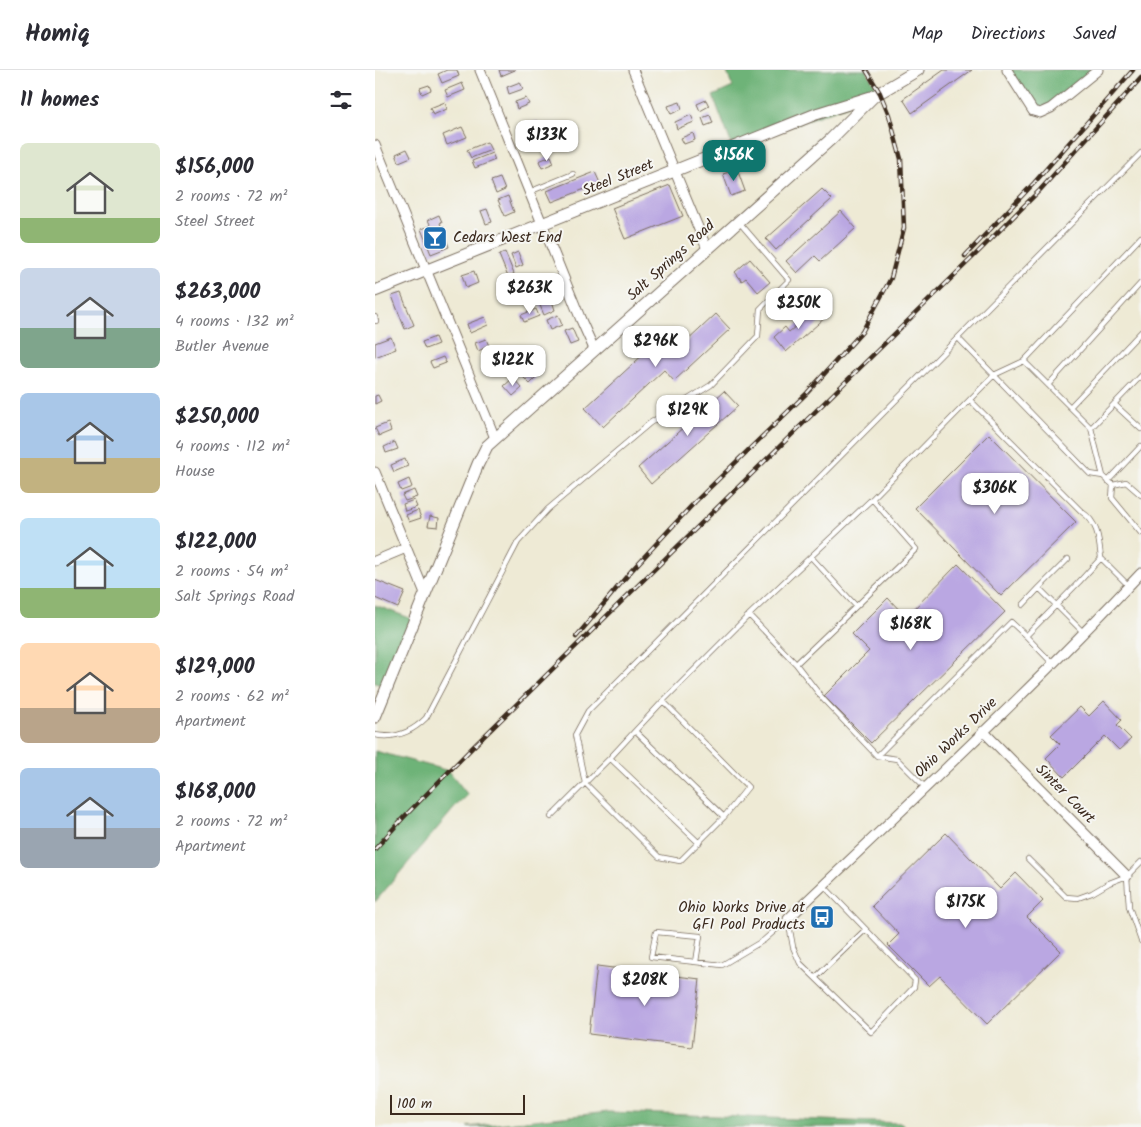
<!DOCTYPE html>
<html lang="en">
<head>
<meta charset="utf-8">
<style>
  :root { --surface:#fff; --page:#f2f2f3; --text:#2b2b33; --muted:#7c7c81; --line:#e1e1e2; --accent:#0f766e }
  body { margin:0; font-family:Kalam,sans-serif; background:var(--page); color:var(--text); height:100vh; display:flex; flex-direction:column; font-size:19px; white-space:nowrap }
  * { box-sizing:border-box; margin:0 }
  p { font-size:16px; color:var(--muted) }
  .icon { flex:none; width:28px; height:28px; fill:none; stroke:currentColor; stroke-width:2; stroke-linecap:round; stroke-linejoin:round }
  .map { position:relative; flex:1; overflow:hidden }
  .sheet { display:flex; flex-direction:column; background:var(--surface); width:375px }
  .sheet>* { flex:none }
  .scale { position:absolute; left:15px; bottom:12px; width:135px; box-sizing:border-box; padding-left:5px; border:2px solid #3b2a1e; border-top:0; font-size:14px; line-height:18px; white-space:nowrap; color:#3b2a1e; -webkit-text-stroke:4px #f6f6f2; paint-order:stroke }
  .price { position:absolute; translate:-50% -42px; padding:0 11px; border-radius:10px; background:#fff; color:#222; font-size:16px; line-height:32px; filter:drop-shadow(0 1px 2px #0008) }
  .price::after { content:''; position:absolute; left:50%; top:30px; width:15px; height:11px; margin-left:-8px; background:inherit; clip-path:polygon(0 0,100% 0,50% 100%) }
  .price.on { background:var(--accent); color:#fff }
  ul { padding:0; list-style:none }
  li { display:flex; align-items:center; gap:15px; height:125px; padding:0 20px }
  li span { display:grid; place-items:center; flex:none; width:140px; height:100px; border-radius:8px; color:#555 }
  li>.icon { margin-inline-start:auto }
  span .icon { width:60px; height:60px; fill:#fffc; stroke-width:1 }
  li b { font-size:21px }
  h2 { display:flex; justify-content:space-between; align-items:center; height:60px; padding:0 20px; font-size:21px }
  header { display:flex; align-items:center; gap:30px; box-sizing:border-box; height:70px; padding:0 25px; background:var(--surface); border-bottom:1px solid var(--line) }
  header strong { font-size:24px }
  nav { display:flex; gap:28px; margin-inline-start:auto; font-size:18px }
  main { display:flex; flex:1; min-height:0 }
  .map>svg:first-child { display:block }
  .forest { fill:#6eb378; stroke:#546e4b }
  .building { fill:#baa7e2 }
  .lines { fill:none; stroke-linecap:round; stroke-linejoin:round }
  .service-casing { stroke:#7a6d5e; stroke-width:6 }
  .minor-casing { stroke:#7a6d5e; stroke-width:11 }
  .tertiary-casing { stroke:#7a6d5e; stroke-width:13 }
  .service { stroke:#fff; stroke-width:4.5 }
  .minor { stroke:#fff; stroke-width:9 }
  .tertiary { stroke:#fff; stroke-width:11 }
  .rail-casing { stroke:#3b2a1e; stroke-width:4.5 }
  .rail { stroke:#f6f6f2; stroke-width:2.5; stroke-dasharray:8; stroke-linecap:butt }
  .labels { text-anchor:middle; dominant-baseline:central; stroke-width:4; stroke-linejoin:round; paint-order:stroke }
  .street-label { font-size:15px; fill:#3b2a1e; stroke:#f6f6f2 }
  .poi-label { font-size:15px; fill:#3b2a1e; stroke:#f6f6f2; text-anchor:start }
</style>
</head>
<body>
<header>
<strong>Homiq</strong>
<nav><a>Map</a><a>Directions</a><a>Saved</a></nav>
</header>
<main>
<section class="sheet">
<h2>11 homes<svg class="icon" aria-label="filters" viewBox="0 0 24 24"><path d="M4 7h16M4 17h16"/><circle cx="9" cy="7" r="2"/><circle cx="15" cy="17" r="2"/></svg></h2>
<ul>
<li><span style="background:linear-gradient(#dfe7d0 75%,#8fb573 0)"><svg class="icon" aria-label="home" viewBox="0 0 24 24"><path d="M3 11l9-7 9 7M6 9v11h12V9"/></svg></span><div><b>$156,000</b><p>2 rooms · 72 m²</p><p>Steel Street</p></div></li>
<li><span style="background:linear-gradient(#c9d6e8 60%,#7fa58c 0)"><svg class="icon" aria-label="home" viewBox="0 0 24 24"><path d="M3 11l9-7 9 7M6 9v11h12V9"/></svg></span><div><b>$263,000</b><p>4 rooms · 132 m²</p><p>Butler Avenue</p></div></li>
<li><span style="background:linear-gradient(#a9c7e8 65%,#c2b280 0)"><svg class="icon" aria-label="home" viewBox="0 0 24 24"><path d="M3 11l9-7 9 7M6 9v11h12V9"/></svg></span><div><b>$250,000</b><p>4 rooms · 112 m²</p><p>House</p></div></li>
<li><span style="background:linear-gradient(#bfe0f5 70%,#8fb573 0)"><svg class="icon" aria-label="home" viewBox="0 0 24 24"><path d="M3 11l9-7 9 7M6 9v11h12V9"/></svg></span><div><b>$122,000</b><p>2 rooms · 54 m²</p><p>Salt Springs Road</p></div></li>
<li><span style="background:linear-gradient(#ffd9b3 65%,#b9a48a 0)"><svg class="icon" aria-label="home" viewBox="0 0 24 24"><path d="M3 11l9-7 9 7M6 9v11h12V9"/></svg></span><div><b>$129,000</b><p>2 rooms · 62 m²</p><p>Apartment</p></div></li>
<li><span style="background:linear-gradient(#a9c7e8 60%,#9aa5b1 0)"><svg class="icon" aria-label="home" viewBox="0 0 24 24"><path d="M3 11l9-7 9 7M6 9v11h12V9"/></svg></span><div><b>$168,000</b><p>2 rooms · 72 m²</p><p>Apartment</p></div></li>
</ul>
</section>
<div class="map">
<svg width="766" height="1057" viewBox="0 0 766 1057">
  <rect width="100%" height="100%" fill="#f6f6f2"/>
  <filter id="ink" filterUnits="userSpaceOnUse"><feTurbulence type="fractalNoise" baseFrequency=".02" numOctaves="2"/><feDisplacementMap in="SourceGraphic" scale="10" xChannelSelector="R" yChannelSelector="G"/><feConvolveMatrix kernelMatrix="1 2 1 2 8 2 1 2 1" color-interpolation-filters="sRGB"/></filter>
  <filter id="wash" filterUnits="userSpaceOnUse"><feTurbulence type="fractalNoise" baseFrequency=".0096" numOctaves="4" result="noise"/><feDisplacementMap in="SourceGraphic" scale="20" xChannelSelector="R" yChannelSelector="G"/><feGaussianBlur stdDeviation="1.12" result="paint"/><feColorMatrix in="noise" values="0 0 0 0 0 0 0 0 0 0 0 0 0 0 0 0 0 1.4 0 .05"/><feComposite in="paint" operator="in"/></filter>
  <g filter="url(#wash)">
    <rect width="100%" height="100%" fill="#eeead5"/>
    <path class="forest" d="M 351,0 L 491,0 L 505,23 L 358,78 L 338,26 L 358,17 Z
      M 632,0 L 723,0 L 665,43 Z
      M 0,535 L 40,550 L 12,617 L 0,613 Z
      M 0,681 L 74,701 L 93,725 L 82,735 L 0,832 Z
      M 234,1042 L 527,1053 L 529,1057 L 93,1057 Z"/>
    <g id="blocks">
      <path class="building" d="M 72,0 L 82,0 L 84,6 L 67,13 L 63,4 Z
        M 124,0 L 140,0 L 126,6 Z
        M 569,0 L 597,0 L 537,43 L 528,29 Z
        M 145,12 L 148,19 L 134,24 L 132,17 Z
        M 87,13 L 90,20 L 73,27 L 70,20 Z
        M 54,15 L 56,20 L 47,24 L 45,18 Z
        M 151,28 L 154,34 L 142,39 L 140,32 Z
        M 331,30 L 334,36 L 325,41 L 322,34 Z
        M 70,32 L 72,39 L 58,45 L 55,38 Z
        M 305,32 L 307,39 L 296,44 L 293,36 Z
        M 316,45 L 319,52 L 302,59 L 300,52 Z
        M 335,45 L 338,53 L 330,56 L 327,48 Z
        M 162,51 L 165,59 L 152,64 L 149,56 Z
        M 87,57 L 92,67 L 72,75 L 68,65 Z
        M 166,61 L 169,68 L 155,73 L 153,67 Z
        M 318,63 L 320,70 L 309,74 L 306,68 Z
        M 112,72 L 116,80 L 96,88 L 92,80 Z
        M 32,79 L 36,87 L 24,92 L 21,84 Z
        M 117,83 L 120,90 L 100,98 L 97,91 Z
        M 176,86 L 179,93 L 167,98 L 164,91 Z
        M 362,99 L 370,121 L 356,126 L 348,104 Z
        M 220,102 L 225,113 L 177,132 L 172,121 Z
        M 125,108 L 130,120 L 121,124 L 116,111 Z
        M 295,115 L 308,146 L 250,169 L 237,138 Z
        M 447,119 L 457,129 L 401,180 L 391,169 Z
        M 133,126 L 139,142 L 130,146 L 123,130 Z
        M 112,139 L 117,152 L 111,154 L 106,141 Z
        M 466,141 L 481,158 L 445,191 L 440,186 L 422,203 L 411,191 Z
        M 64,145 L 67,152 L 65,153 L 74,177 L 56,184 L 46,159 L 56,156 L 53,150 Z
        M 130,182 L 139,204 L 133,207 L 124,185 Z
        M 143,182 L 148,195 L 141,198 L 136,185 Z
        M 375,189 L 395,212 L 383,222 L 371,208 L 367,211 L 360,202 Z
        M 99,201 L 103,213 L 91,218 L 87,205 Z
        M 26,223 L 39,255 L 30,259 L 17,226 Z
        M 176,228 L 180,240 L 169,245 L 164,233 Z
        M 442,238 L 451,247 L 411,282 L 399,267 L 410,257 L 414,262 Z
        M 161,239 L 164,246 L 149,252 L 146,245 Z
        M 341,244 L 355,259 L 299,311 L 289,300 L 228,357 L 210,338 L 296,259 L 309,274 Z
        M 183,245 L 187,255 L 175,260 L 171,250 Z
        M 110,247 L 113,255 L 95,263 L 92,254 Z
        M 197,258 L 203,272 L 195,275 L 189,261 Z
        M 16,267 L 21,279 L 0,287 L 0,273 Z
        M 60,267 L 63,274 L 50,279 L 47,272 Z
        M 111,269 L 114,276 L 103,281 L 100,273 Z
        M 68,287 L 71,293 L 58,298 L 55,292 Z
        M 151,297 L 161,308 L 155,314 L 144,303 Z
        M 138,308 L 147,318 L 138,326 L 129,316 Z
        M 349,321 L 363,336 L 276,414 L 263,398 Z
        M 3,325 L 6,331 L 0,334 L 0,326 Z
        M 13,353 L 16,361 L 4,366 L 0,358 Z
        M 614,364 L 701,452 L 626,526 L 540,438 Z
        M 20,372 L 23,379 L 11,383 L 9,377 Z
        M 30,389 L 33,396 L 19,402 L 16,395 Z
        M 34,409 L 37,417 L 26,421 L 23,414 Z
        M 39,420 L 42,427 L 30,431 L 27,425 Z
        M 39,430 L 42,437 L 30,441 L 28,434 Z
        M 43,440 L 46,448 L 34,452 L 31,445 Z
        M 55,446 L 64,448 L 63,457 L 53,456 Z
        M 583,494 L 630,542 L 496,673 L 449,626 L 494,581 L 477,564 L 513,528 L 531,547 Z
        M 0,510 L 30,522 L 23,538 L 0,528 Z
        M 729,631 L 747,650 L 742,655 L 756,669 L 744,680 L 730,666 L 689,707 L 671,688 L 685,674 L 676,665 L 705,637 L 714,646 Z
        M 571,763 L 625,819 L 641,803 L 668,831 L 652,847 L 686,881 L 612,954 L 565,906 L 554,916 L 513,875 L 524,864 L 497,836 Z
        M 222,896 L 325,909 L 317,977 L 214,964 Z"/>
    </g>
  </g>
  <g filter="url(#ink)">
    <use href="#blocks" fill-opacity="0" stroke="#7a6d5e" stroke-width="1"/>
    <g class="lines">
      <defs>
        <path id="service" d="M 154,122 L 198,104
          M 766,167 L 649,291 L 716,358 L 766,306
          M 0,247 L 1,251 L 0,251
          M 649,291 L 619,305 L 715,404 L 728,406 L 738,415 L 751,412 L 766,425
          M 673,315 L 766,213
          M 595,330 L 707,442 C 723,452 724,470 726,488
          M 739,334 L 766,359
          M 695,337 L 766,262
          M 716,358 L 728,406
          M 733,411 L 766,376
          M 738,415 L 737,428 L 766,463
          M 497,429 L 619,305 L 583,268
          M 436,487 L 481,536
          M 693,489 L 664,518 L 709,563
          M 648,535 L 664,518
          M 677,593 L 651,566 L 704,512 L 726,488 L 754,516
          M 421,594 L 448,629 L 502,686 L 522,689 L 550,717
          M 288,631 L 374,545 L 421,594 L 541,479 L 497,429 L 374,545
          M 260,661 L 288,631 L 373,717 L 349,747
          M 0,665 C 20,669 37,662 51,648 L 143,472 L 173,439 L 275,353 L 336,315 L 383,266 L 385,239 L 414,210 L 364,152
          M 502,686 L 636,552 L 651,566
          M 176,747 L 235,688
          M 324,773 L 235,688 L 260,661 L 349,747 L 305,791 L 284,787 L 210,713 L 200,665 L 213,641 L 766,83
          M 653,789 L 691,827 L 703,828 L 717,823 L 734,813 L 752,806 L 766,792
          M 752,806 L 754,837 L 766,871
          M 413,849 L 418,877 L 425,893 L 496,962 L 539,917 L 540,910 L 448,815
          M 321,892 L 325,866 L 281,862 L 276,887 L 347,895 L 389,870 L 413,849
          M 441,907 L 490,860"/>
        <path id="minor" d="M 105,0 L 206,250 L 219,279
          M 258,0 L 332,179
          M 632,0 L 658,41 L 665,43 L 676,38 L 723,0
          M 0,75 L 120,368
          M 0,402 L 50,523
          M 0,491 L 31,478
          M 608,661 L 752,806
          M 413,849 C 532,735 653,623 766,503"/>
        <path id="tertiary" d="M 0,221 L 441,44 L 496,27
          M 0,647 L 103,394 L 112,376 L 455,70 L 499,26 L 543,0"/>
      </defs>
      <use href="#service" class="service-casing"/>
      <use href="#minor" class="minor-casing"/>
      <use href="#tertiary" class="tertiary-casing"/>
      <use href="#service" class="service"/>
      <use href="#minor" class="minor"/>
      <use href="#tertiary" class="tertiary"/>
      <defs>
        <path id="rail" d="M 590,186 L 659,113 L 758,0
          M 201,567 L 257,500 L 320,432 L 432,323 L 487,262 L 516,208 L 529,158 L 526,89 L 514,45 L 505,23 L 491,0
          M 0,779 L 28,748 L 97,678 L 600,185 L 665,120 L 766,8"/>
      </defs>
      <use href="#rail" class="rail-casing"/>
      <use href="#rail" class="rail"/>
    </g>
  </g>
  <defs>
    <symbol id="bar-square" viewBox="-11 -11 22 22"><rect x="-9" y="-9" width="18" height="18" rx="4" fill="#1f6fb2" stroke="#f6f6f2"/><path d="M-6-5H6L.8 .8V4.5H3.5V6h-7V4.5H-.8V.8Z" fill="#fff"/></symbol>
    <symbol id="bus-square" viewBox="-11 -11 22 22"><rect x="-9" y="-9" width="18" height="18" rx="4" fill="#1f6fb2" stroke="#f6f6f2"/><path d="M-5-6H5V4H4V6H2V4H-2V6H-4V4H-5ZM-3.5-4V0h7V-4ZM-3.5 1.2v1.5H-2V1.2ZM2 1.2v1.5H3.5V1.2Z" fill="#fff"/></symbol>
  </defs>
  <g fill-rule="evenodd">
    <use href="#bar-square" x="46" y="154" width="28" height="28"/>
    <use href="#bus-square" x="433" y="833" width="28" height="28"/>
  </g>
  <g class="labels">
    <g class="street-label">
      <text transform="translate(243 108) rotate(-22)">Steel Street</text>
      <text transform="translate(296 191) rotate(-42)">Salt Springs Road</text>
      <text transform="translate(581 668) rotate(-44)">Ohio Works Drive</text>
      <text transform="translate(690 724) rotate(45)">Sinter Court</text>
    </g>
    <g class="poi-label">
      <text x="78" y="168">Cedars West End</text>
      <text x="430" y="838" text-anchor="end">Ohio Works Drive at<tspan x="430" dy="17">GFI Pool Products</tspan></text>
    </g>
  </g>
</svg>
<div class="scale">100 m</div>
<b class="price" style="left:172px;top:92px">$133K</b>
<b class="price on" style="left:359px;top:112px">$156K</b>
<b class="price" style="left:155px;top:245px">$263K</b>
<b class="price" style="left:424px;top:260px">$250K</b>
<b class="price" style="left:281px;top:298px">$296K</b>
<b class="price" style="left:138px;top:317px">$122K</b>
<b class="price" style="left:313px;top:367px">$129K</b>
<b class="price" style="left:620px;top:445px">$306K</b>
<b class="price" style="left:536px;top:581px">$168K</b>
<b class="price" style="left:591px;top:859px">$175K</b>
<b class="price" style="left:270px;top:937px">$208K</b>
</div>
</main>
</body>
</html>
